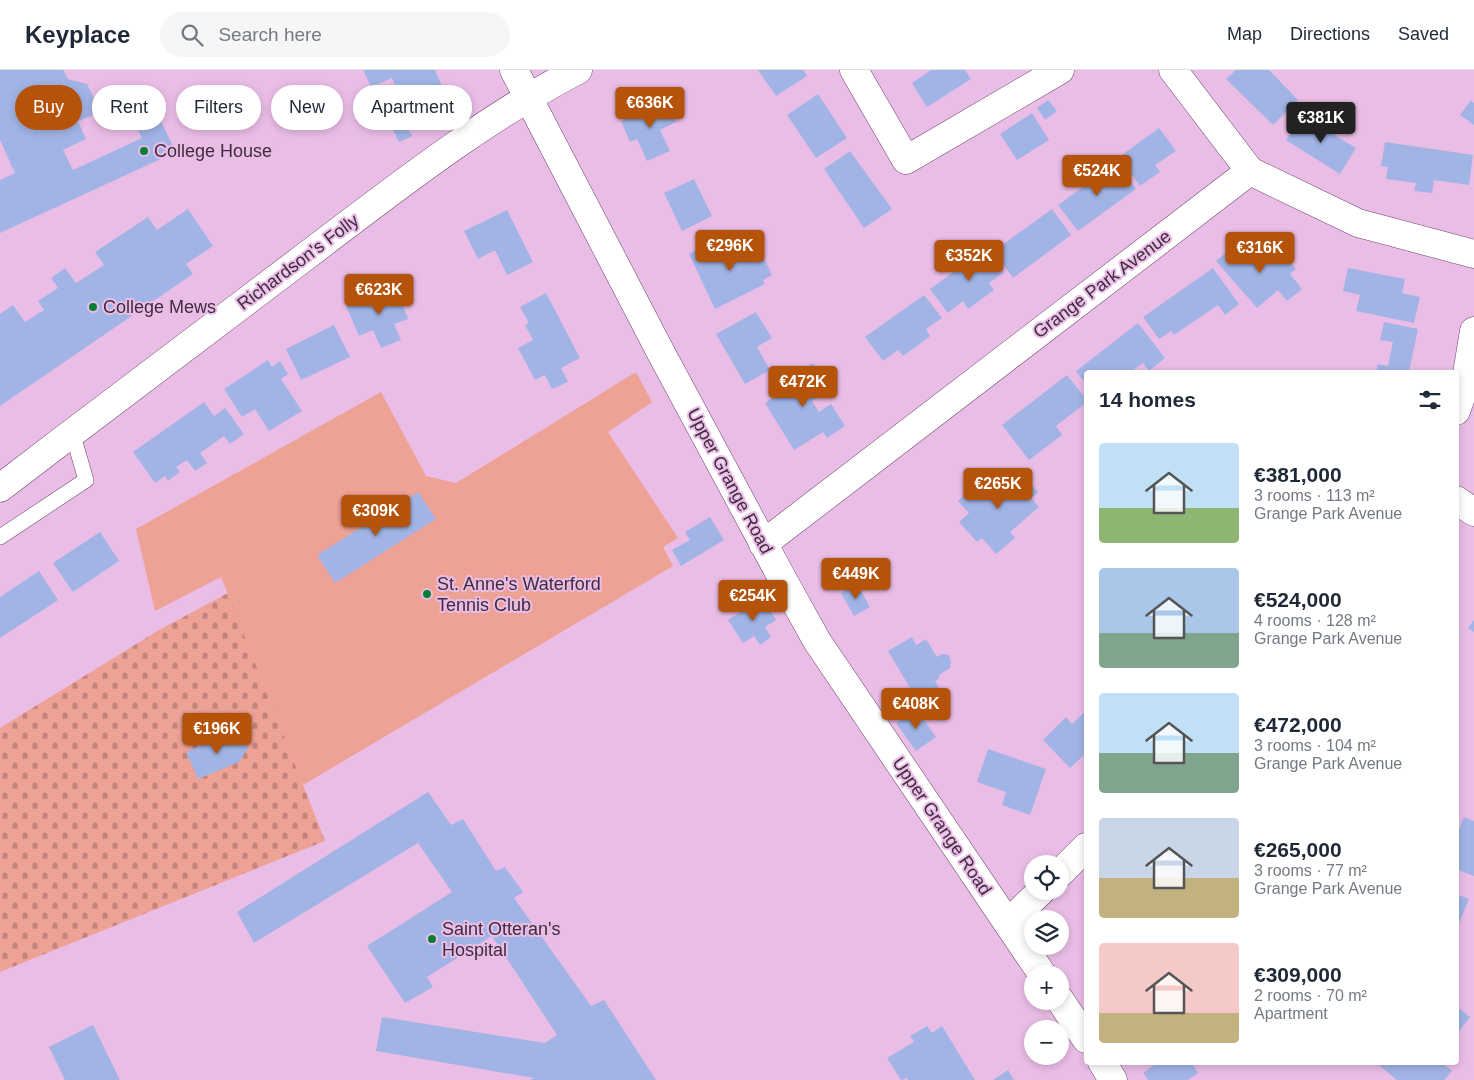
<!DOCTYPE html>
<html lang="en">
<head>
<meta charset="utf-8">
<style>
  :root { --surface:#fff; --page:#f6f6f7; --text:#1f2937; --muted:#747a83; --line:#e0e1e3; --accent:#b45309 }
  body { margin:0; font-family:Arial,sans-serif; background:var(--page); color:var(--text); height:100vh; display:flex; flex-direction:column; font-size:19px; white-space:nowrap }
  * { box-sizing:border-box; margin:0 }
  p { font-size:16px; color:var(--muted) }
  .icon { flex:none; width:28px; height:28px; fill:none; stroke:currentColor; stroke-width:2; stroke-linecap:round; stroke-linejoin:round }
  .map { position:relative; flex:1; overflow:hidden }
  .panel { position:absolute; left:1084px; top:300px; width:375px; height:695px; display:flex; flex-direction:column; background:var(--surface); border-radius:5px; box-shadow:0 2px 8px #0003 }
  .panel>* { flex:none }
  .hud { position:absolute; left:15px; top:15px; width:475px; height:45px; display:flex; gap:10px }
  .fabs { position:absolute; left:1024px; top:785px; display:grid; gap:10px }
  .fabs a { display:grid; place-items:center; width:45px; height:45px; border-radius:50%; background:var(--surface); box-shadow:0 2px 8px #0003; font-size:25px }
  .price { position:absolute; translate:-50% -42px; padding:0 11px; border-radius:5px; background:var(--accent); color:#fff; font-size:16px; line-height:32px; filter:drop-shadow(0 1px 2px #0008) }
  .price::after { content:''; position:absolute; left:50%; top:30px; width:15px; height:11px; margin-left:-8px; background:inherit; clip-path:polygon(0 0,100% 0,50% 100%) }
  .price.active { background:#222; color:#fff }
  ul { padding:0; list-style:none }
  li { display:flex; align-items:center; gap:15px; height:125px; padding:0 15px }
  li span { display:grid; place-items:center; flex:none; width:140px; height:100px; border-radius:5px; color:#555 }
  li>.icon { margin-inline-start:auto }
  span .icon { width:60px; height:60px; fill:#fffc; stroke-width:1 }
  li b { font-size:21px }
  h2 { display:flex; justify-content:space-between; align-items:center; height:60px; padding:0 15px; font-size:21px }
  .pill { padding:0 18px; border-radius:22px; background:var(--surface); box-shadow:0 2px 8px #0003; font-size:18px; line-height:45px }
  .pill.active { background:var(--accent); color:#fff }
  header { display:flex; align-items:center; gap:30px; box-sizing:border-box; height:70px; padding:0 25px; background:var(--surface); border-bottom:1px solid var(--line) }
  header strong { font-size:24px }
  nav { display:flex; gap:28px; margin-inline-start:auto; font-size:18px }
  .search { width:350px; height:45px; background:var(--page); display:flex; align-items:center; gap:12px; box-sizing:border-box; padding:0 18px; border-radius:28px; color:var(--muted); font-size:19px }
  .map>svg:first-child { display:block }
  .cemetery { fill:url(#cemetery-stones) }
  .pitch { fill:#eea296 }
  .building { fill:#a2b4e6 }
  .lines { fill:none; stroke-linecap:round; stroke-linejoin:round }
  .service-casing { stroke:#6b4569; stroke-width:16 }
  .minor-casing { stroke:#6b4569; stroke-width:29 }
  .tertiary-casing { stroke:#6b4569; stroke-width:29 }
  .secondary-casing { stroke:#6b4569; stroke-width:29 }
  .service { stroke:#fff; stroke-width:15 }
  .minor { stroke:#fff; stroke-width:28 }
  .tertiary { stroke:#fff; stroke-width:28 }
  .secondary { stroke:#fff; stroke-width:28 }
  .poi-dot { fill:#047d35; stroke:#eabde6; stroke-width:2 }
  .labels { text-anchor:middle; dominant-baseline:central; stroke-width:4; stroke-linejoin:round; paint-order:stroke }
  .poi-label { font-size:18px; fill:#3f2d3d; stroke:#eabde6; text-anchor:start }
  .street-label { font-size:18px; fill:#3f2d3d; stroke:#eabde6 }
</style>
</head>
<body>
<header>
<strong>Keyplace</strong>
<div class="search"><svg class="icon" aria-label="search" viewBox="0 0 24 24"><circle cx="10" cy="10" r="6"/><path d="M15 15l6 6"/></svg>Search here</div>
<nav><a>Map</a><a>Directions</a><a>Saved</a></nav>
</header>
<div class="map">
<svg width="1474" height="1010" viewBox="0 0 1474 1010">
  <defs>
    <pattern id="cemetery-stones" width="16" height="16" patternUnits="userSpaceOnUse" patternTransform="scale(1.25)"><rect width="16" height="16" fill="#eea296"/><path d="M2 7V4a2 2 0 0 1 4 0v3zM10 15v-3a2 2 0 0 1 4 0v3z" fill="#c2847c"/></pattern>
  </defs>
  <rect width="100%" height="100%" fill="#eabde6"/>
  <path class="cemetery" d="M 228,523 L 325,771 L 0,902 L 0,658 L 159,560 Z"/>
  <path class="pitch" d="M 636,302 L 652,332 L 608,362 L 678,468 L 663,477 L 673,496 L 303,715 L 221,507 L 155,541 L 136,459 L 381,322 L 426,406 L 456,413 Z"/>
  <path class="building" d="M 0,0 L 63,0 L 68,9 L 87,14 L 95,30 L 92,46 L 78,51 L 86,69 L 63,80 L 73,100 L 142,68 L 123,30 L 145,19 L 176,82 L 0,163 L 0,110 L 15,103 L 0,70 Z
    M 363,0 L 435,0 L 444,21 L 414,36 L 407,21 L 399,25 L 392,8 L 371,17 Z
    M 758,0 L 803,0 L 807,6 L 776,26 Z
    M 931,0 L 965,0 L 971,9 L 927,37 L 912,13 Z
    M 1236,0 L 1269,0 L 1298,30 L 1273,55 L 1226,9 Z
    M 818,24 L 847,68 L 816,88 L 787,45 Z
    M 666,30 L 676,52 L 660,60 L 670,81 L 647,91 L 637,69 L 630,72 L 621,51 Z
    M 1048,30 L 1057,41 L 1045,50 L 1037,38 Z
    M 1471,30 L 1474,33 L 1474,55 L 1460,45 Z
    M 399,42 L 412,66 L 399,72 L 387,48 Z
    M 1032,43 L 1049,70 L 1017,90 L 1000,64 Z
    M 1302,45 L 1356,78 L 1340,104 L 1286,70 Z
    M 1159,58 L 1176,81 L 1155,95 L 1160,102 L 1140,116 L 1119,87 Z
    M 1385,72 L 1473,85 L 1469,115 L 1434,110 L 1432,123 L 1414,121 L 1416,113 L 1386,109 L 1388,97 L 1381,96 Z
    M 850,81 L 892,139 L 864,158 L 824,99 Z
    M 1116,93 L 1136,119 L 1078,161 L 1058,135 Z
    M 694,109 L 712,146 L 682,161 L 664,123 Z
    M 188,139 L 213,176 L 186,194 L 193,204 L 0,336 L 0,244 L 13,235 L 25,252 L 44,240 L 38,231 L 58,218 L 51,208 L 65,198 L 76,213 L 104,195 L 95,182 L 148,147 L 157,160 Z
    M 1052,139 L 1071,165 L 1013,208 L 994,181 Z
    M 507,140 L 533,192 L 507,205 L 495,180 L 478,189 L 464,161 Z
    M 722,168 L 731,187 L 757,174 L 772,205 L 763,210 L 765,214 L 715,239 L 689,184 Z
    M 1239,172 L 1257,194 L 1277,177 L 1296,199 L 1290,204 L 1302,219 L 1287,231 L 1278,220 L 1257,238 L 1216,191 Z
    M 987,178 L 1004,202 L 989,213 L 994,220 L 968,239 L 963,231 L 948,243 L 930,219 Z
    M 1213,198 L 1239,234 L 1225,245 L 1218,235 L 1174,265 L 1171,261 L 1159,269 L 1143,247 Z
    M 1348,198 L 1405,209 L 1402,223 L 1420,227 L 1414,253 L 1356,241 L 1360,225 L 1343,221 Z
    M 395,216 L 408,249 L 394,254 L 401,270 L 381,278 L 373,260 L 359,266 L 346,236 Z
    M 546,223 L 580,288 L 561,298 L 568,312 L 552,319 L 545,305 L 535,310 L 518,278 L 533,270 L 525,255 L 529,253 L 520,237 Z
    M 924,225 L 942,248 L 926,259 L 930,266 L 917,276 L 903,286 L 898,280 L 883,291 L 865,267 Z
    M 756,242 L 772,268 L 757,277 L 770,300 L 745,314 L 716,264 Z
    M 1384,252 L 1418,259 L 1409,302 L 1376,302 L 1378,294 L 1388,296 L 1393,272 L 1380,270 Z
    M 1138,253 L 1165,288 L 1149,301 L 1143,293 L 1130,302 L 1086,302 L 1086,314 L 1076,301 Z
    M 334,255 L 350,287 L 301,310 L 286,279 Z
    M 268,290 L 272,297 L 280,291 L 288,304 L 281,309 L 302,341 L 269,361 L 255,339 L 242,347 L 224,319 Z
    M 813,293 L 830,320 L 812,331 L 819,342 L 831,334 L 845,356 L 827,368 L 823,362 L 794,380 L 765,333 L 777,325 L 773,318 Z
    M 1067,305 L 1086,329 L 1086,333 L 1056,356 L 1062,365 L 1029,390 L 1002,355 Z
    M 204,332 L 214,346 L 225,338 L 244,364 L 230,374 L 224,366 L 200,383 L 207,393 L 195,401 L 187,390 L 176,397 L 180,402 L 168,411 L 165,406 L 155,413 L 133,382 Z
    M 1016,398 L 1038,422 L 1031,428 L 1039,437 L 1010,462 L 1015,468 L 996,484 L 982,468 L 977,472 L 959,452 L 969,443 L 958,431 L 979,411 L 989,422 Z
    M 418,422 L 436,449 L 335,513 L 317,485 Z
    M 710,447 L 724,470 L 681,496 L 672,480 L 690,470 L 685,462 Z
    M 100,462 L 119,491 L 73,522 L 53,493 Z
    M 39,501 L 58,530 L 0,568 L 0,527 Z
    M 857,514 L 870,537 L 854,546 L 841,523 Z
    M 762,528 L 776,550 L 765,557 L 771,567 L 760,575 L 754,566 L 743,573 L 728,550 Z
    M 1474,550 L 1474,562 L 1468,558 Z
    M 912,567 L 916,575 L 926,569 L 937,587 L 942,584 L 949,585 L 951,592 L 950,598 L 939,605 L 940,608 L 935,611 L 944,626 L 930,634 L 921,618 L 913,623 L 888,581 Z
    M 916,639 L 936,667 L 916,681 L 896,653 Z
    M 1086,641 L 1086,683 L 1070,698 L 1043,670 L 1066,647 L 1072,654 Z
    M 224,666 L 245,668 L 248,678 L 239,692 L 198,709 L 186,682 Z
    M 988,679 L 1046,699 L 1030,745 L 1002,735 L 1006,722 L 977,712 Z
    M 428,722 L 451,755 L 463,749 L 496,801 L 505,797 L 523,822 L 514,828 L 591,936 L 604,930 L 656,1010 L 530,1010 L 534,1008 L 376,981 L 382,947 L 545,973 L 557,965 L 492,866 L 427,907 L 433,917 L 405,933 L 367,876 L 452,822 L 418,773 L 254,873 L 237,842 Z
    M 1464,747 L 1474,751 L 1474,806 L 1456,799 L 1456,766 Z
    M 1456,824 L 1469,829 L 1456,861 Z
    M 1456,936 L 1470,947 L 1456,965 Z
    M 93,955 L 120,1010 L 65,1010 L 49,977 Z
    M 927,956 L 932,963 L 942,956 L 975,1010 L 908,1010 L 907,1008 L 901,1010 L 887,988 L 914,972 L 910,966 Z
    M 1158,992 L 1191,992 L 1198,1003 L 1188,1010 L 1148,1010 L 1143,1003 Z
    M 1375,992 L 1441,992 L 1452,1001 L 1444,1010 L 1397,1010 Z
    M 1008,1000 L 1014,1010 L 993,1010 Z"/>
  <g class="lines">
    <defs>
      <path id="service" d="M 0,467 L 86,410 L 72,362"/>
      <path id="minor" d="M 854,0 L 906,90 L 1060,0
        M 1173,0 L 1250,101
        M 1456,341 L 1465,316 L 1474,261
        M 1456,430 L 1474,442
        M 763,474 L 1250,101 L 1358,153 L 1474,184
        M 1060,803 L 1086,777
        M 1008,853 L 1041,821"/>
      <path id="tertiary" d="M 514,0 L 660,281 L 782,508 L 817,571 L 1042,904
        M 1060,930 L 1086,969
        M 1102,992 L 1113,1010"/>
      <path id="secondary" d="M 0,418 C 103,339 207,261 310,183 C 396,118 482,50 578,0"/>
    </defs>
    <use href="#service" class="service-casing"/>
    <use href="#minor" class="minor-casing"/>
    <use href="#tertiary" class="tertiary-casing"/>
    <use href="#secondary" class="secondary-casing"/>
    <use href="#service" class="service"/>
    <use href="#minor" class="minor"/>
    <use href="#tertiary" class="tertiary"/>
    <use href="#secondary" class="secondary"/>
  </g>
  <g class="poi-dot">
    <circle cx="144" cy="81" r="5"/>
    <circle cx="93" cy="237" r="5"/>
    <circle cx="427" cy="524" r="5"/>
    <circle cx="432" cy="869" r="5"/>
  </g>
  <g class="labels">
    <g class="poi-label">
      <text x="154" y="81">College House</text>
      <text x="103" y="237">College Mews</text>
      <text x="437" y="514">St. Anne's Waterford<tspan x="437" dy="21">Tennis Club</tspan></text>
      <text x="442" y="859">Saint Otteran's<tspan x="442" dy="21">Hospital</tspan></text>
    </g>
    <g class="street-label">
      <text transform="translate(298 192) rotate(-37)">Richardson's Folly</text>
      <text transform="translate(1102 214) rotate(-37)">Grange Park Avenue</text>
      <text transform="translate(730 411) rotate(62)">Upper Grange Road</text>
      <text transform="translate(942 756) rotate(56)">Upper Grange Road</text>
    </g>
  </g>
</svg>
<div class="fabs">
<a><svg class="icon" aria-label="locate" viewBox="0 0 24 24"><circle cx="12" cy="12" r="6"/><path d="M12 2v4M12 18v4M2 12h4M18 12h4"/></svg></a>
<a><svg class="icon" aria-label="layers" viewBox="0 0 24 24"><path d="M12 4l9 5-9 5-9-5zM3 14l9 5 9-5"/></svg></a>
<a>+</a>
<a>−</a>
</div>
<b class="price" style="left:650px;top:59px">€636K</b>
<b class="price active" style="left:1321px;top:74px">€381K</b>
<b class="price" style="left:1097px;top:127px">€524K</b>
<b class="price" style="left:730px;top:202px">€296K</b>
<b class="price" style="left:1260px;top:204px">€316K</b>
<b class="price" style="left:969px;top:212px">€352K</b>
<b class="price" style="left:379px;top:246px">€623K</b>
<b class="price" style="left:803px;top:338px">€472K</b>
<b class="price" style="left:998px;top:440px">€265K</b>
<b class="price" style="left:376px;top:467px">€309K</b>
<b class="price" style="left:856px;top:530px">€449K</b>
<b class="price" style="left:753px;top:552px">€254K</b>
<b class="price" style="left:916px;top:660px">€408K</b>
<b class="price" style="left:217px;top:685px">€196K</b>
<div class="hud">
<a class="pill active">Buy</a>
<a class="pill">Rent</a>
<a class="pill">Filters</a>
<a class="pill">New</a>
<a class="pill">Apartment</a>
</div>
<section class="panel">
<h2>14 homes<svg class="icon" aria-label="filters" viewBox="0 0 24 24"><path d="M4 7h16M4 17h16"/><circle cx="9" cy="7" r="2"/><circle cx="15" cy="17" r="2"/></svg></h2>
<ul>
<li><span style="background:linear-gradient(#bfe0f5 65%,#8fb573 0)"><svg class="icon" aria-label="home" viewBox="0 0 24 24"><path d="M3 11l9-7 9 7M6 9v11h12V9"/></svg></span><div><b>€381,000</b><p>3 rooms · 113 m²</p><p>Grange Park Avenue</p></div></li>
<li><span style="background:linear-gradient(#a9c7e8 65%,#7fa58c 0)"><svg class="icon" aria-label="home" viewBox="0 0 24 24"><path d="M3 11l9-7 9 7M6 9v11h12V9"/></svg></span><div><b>€524,000</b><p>4 rooms · 128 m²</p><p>Grange Park Avenue</p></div></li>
<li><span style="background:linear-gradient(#bfe0f5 60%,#7fa58c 0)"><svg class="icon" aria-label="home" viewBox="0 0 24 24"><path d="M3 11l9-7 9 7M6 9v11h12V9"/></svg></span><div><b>€472,000</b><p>3 rooms · 104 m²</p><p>Grange Park Avenue</p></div></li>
<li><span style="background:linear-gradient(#c9d6e8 60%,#c2b280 0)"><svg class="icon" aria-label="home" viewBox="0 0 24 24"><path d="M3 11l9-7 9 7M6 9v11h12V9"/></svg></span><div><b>€265,000</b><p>3 rooms · 77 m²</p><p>Grange Park Avenue</p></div></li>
<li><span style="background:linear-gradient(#f6c9c9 70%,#c2b280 0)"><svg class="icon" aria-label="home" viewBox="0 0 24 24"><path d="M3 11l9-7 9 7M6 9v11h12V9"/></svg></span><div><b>€309,000</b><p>2 rooms · 70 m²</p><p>Apartment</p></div></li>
</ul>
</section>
</div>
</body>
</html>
